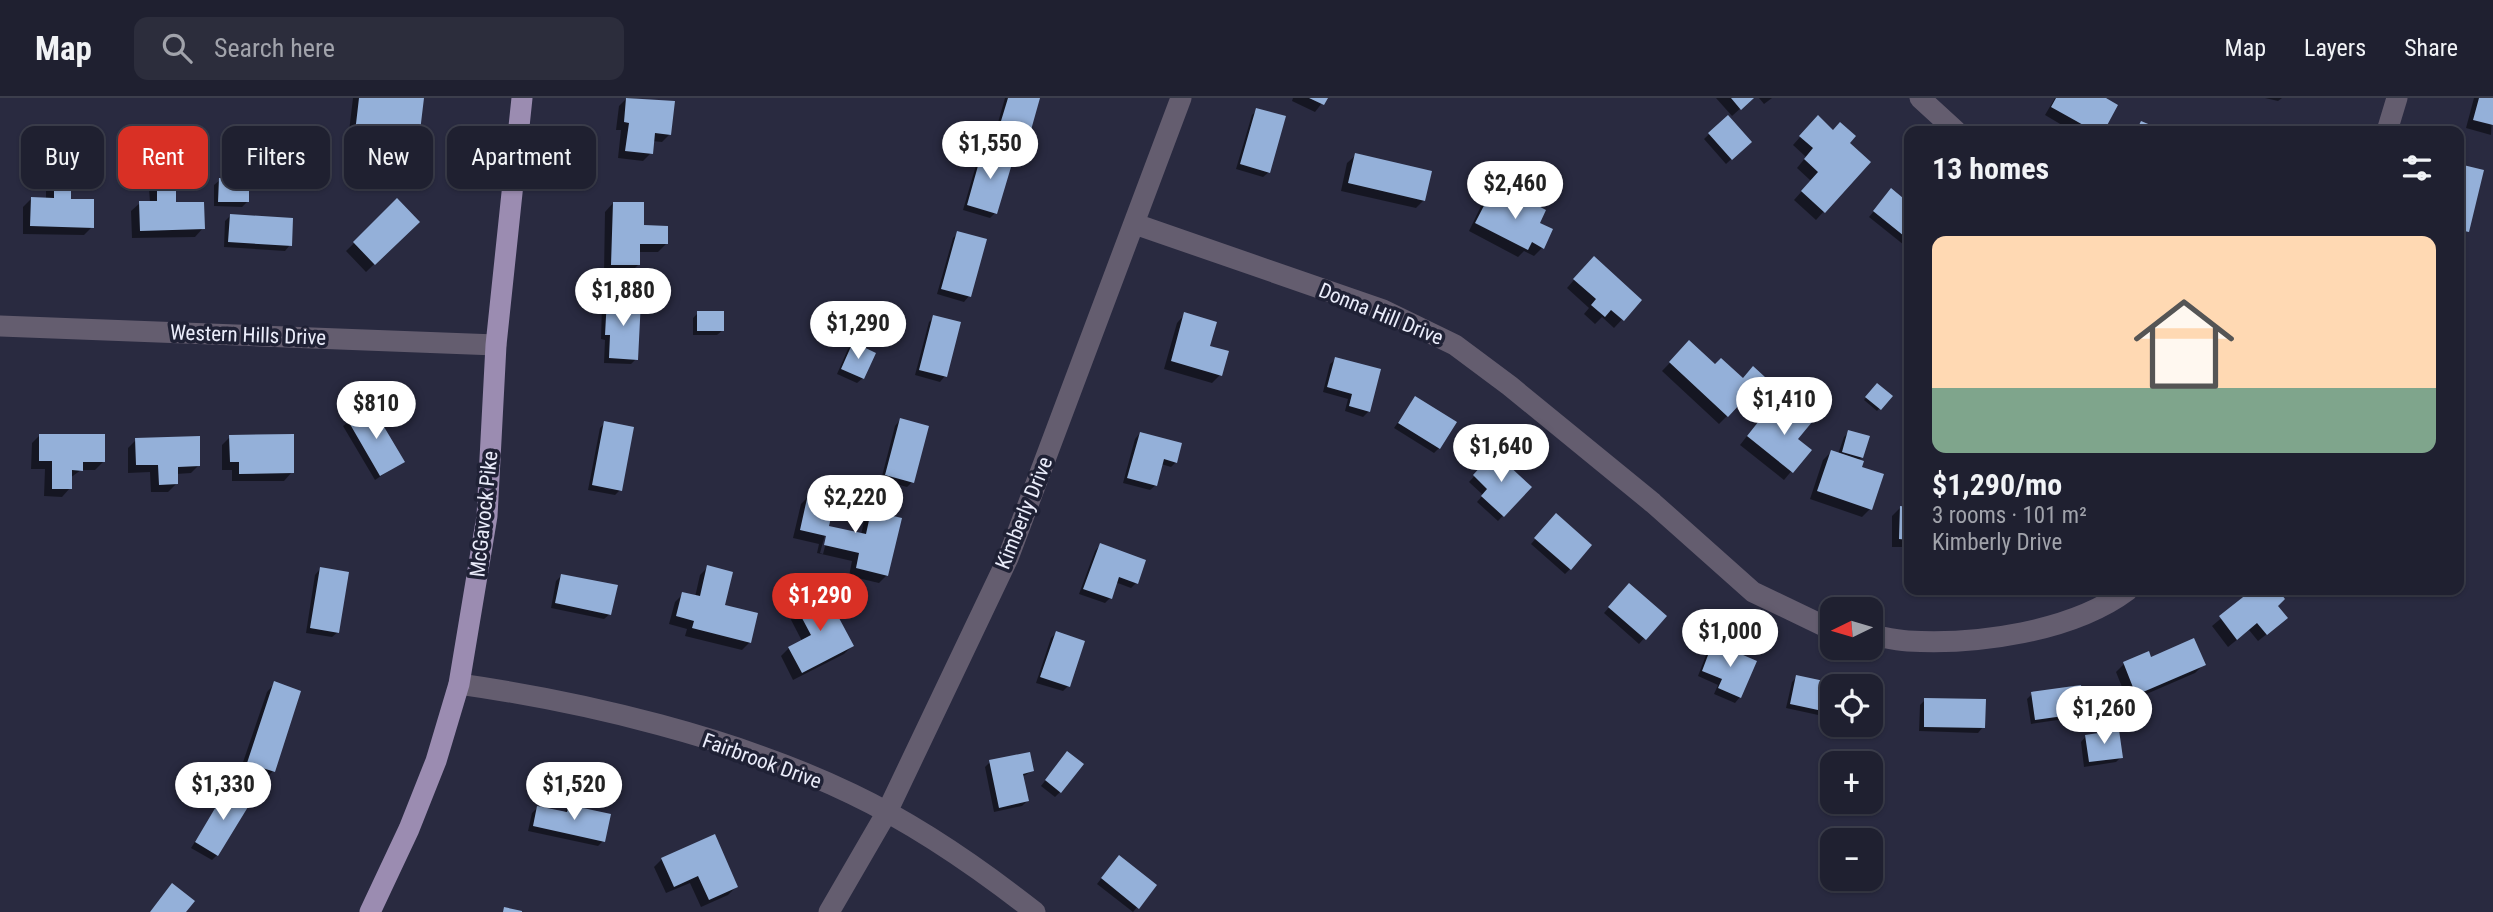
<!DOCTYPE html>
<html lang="en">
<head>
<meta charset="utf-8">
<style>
  :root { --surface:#1f2030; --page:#2c2d3c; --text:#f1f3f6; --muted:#a1a3ab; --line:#3c3e4c; --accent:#d93025 }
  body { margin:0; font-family:"Roboto Condensed",sans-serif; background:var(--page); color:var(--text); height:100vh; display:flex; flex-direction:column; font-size:26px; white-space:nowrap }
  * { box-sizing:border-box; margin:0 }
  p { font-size:23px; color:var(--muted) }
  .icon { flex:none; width:38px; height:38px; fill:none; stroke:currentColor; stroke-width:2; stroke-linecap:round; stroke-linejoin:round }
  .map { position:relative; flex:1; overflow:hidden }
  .sheet { position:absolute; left:1904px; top:28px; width:560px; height:469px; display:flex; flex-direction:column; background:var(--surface); border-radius:14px; box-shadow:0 2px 5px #0004,0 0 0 2px var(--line) }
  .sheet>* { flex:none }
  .guide { position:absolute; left:21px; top:28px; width:665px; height:63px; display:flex; gap:14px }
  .needle { width:46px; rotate:265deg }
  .controls { position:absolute; left:1820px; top:499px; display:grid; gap:14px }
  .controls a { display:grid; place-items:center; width:63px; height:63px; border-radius:14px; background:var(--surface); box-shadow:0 2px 5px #0004,0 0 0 2px var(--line); font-size:35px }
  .price { position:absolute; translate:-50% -60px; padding:0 16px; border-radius:24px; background:#fff; color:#222; font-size:23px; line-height:46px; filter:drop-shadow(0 2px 4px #0008) }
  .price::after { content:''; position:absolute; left:50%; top:42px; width:21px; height:16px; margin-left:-10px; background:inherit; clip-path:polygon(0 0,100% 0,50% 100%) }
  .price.current { background:var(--accent); color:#fff }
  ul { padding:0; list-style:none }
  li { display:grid; align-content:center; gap:14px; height:371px; padding:0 28px }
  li+li { border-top:2px solid var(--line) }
  li span { display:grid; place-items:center; height:217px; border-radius:14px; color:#555 }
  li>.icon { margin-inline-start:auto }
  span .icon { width:126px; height:126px; fill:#fffc; stroke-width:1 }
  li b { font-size:30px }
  h2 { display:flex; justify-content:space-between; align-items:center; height:84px; padding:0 28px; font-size:30px }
  .tag { padding:0 24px; border-radius:14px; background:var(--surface); box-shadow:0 2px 5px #0004,0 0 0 2px var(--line); font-size:24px; line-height:63px }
  .tag.current { background:var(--accent); color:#fff }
  header { display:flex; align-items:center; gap:42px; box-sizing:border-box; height:98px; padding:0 35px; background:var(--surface); border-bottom:2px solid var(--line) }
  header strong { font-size:33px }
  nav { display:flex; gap:38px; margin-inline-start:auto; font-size:24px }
  .search { width:490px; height:63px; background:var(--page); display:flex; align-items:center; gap:18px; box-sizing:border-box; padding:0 24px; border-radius:14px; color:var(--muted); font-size:26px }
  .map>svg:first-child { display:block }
  .shadow { fill:#0007; fill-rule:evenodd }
  .building { fill:#94b0d9 }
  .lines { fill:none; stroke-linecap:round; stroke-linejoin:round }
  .minor { stroke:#645d6f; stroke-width:21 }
  .major { stroke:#9b8cb1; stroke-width:21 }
  .labels { text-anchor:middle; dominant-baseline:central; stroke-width:7; stroke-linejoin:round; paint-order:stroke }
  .street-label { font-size:21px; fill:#eaecfa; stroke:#1f2135 }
</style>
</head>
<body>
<header>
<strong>Map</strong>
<div class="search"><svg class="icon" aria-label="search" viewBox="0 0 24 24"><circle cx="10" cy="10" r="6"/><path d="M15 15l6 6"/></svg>Search here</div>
<nav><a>Map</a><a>Layers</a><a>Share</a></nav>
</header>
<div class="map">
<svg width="2493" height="814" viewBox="0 0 2493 814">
  <rect width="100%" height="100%" fill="#292a40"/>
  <path class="shadow" d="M 353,0 L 422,0 L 416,49 L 408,58 L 347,50 Z
    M 627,0 L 673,5 L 670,36 L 662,44 L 652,43 L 651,55 L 643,63 L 618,60 L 621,32 L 616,32 L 619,8 Z
    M 1005,0 L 1038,0 L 1030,31 L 1025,36 L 997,28 Z
    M 1293,0 L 1326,0 L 1315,14 L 1292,3 Z
    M 1716,0 L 1752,0 L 1732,18 Z
    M 1759,0 L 1772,0 L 1764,6 Z
    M 2055,0 L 2102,0 L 2116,8 L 2102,33 L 2072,33 L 2045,17 Z
    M 2265,0 L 2282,0 L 2278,3 Z
    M 2474,0 L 2493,0 L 2491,37 L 2466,30 Z
    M 1257,12 L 1269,74 L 1263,79 L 1236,71 L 1252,17 Z
    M 1727,19 L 1750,44 L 1726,66 L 1704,41 Z
    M 1810,28 L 1847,46 L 1868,64 L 1816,122 L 1794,102 L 1811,83 L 1797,70 L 1806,59 L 1793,47 Z
    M 984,52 L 995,115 L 990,120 L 963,112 L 979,57 Z
    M 1356,57 L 1424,102 L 1416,110 L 1341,93 L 1347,65 Z
    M 2459,67 L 2482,73 L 2467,133 L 2462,138 L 2459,138 Z
    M 220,82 L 247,104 L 242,109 L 214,108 L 214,87 Z
    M 157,83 L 174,106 L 203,130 L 195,139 L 132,140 L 131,113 L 140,105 L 150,104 L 149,91 Z
    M 55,85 L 92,129 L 84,137 L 23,136 L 23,109 L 31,101 L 46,101 L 46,93 Z
    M 1891,93 L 1909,107 L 1909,151 L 1869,119 Z
    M 1491,96 L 1516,109 L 1523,102 L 1538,125 L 1542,150 L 1534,158 L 1524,153 L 1518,159 L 1469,133 L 1483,104 Z
    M 397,103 L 418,124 L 366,174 L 346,153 Z
    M 613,105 L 666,146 L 658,154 L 639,154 L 638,167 L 630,175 L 604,175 L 605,114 Z
    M 230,118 L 290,147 L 285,153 L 224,149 L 225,123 Z
    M 958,135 L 969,198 L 964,204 L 937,196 L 953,140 Z
    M 1586,168 L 1640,202 L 1614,230 L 1602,219 L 1595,226 L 1584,216 L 1589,210 L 1567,190 Z
    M 608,202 L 636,261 L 631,266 L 604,265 L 605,242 L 601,241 L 602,207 Z
    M 698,215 L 723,232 L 717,237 L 693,237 L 693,220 Z
    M 1185,216 L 1207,249 L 1220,277 L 1212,285 L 1164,271 L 1177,225 Z
    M 934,219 L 945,278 L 940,284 L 915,277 L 929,224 Z
    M 1689,245 L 1715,268 L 1742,282 L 1727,318 L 1719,326 L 1662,273 Z
    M 854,246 L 863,280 L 857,285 L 837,276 L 848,251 Z
    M 1336,261 L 1369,313 L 1363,319 L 1345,313 L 1348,301 L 1323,294 L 1330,266 Z
    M 1877,287 L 1890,299 L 1877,313 L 1864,302 Z
    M 1415,300 L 1439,350 L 1434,355 L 1394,330 Z
    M 370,309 L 402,364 L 375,382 L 343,328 Z
    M 900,322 L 912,384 L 907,389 L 881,382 L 895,328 Z
    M 1758,324 L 1796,341 L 1809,352 L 1784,382 L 1740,347 Z
    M 605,325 L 620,392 L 615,397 L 588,392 L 600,330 Z
    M 1849,334 L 1868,340 L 1861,360 L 1858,363 L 1870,411 L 1862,419 L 1810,401 L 1823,362 L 1831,354 L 1838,356 L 1844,339 Z
    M 1140,335 L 1176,364 L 1171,369 L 1161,366 L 1156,387 L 1150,392 L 1123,385 L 1135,341 Z
    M 40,337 L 103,364 L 95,372 L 81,372 L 70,380 L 70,390 L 62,399 L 44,398 L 45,371 L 31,371 L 32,345 Z
    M 230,339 L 292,374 L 284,383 L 232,383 L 232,372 L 222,372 L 222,347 Z
    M 136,342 L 199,367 L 191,375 L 176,376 L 177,385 L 168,394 L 151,394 L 150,374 L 128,375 L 128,350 Z
    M 1494,357 L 1530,389 L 1498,423 L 1477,404 L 1483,397 L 1469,384 Z
    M 1909,367 L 1909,390 L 1908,390 L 1907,369 Z
    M 809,398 L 827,429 L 861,437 L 864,423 L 872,415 L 887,477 L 879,485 L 849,478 L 852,463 L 817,455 L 819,446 L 793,440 L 801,406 ZM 825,437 L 828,437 L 823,456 L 820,455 Z
    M 1900,410 L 1909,410 L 1909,449 L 1892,449 L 1892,418 Z
    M 1551,423 L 1570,471 L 1565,476 L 1531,446 Z
    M 1100,447 L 1136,485 L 1131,490 L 1115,484 L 1110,500 L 1105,505 L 1079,496 L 1095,453 Z
    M 708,469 L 723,508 L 750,544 L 742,552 L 685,538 L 687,531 L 669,526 L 675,504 L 683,496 L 695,499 L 700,477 Z
    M 320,471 L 338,534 L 332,539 L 306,535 L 315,477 Z
    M 562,477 L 610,516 L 604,521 L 551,510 L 556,483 Z
    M 1629,487 L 1664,518 L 1639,546 L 1604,515 Z
    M 2255,492 L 2276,492 L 2283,501 L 2276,508 L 2277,528 L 2258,543 L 2249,532 L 2228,549 L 2212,528 Z
    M 796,508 L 852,548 L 844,556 L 793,582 L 781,558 L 789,550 L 802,543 L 788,516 Z
    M 1056,535 L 1068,588 L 1063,593 L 1036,585 L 1051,540 Z
    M 1714,546 L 1740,599 L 1735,605 L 1714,596 L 1718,587 L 1698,578 L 1708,552 Z
    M 2148,555 L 2150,561 L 2204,566 L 2195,575 L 2128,604 L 2116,574 L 2124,566 Z
    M 1797,579 L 1840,588 L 1832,588 L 1832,620 L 1786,610 L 1792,584 Z
    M 275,585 L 273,673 L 265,681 L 240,673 L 267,594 Z
    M 2032,596 L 2083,614 L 2078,619 L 2031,626 L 2027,601 Z
    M 1925,602 L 1983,629 L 1978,635 L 1919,633 L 1920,607 Z
    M 2086,638 L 2121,659 L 2116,664 L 2084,669 L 2081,644 Z
    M 1062,661 L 1060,694 L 1055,699 L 1041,688 Z
    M 990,664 L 1032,673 L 1022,679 L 1027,703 L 1022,708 L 994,714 L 985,669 Z
    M 228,692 L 217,757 L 212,762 L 191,750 Z
    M 569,709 L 603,743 L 598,748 L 528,733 L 532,715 L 537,710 L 563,715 Z
    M 662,761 L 736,789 L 728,797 L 701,809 L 690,785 L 666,795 L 654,769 Z
    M 1114,764 L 1155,788 L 1133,814 L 1097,786 Z"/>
  <path class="building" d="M 359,0 L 424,0 L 418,50 L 354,43 Z
    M 626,0 L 675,3 L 671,37 L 655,35 L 653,56 L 625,53 L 629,25 L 624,24 Z
    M 1008,0 L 1040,0 L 1031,32 L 1001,23 Z
    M 1309,0 L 1328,0 L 1324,7 Z
    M 1731,0 L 1754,0 L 1741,12 Z
    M 2056,0 L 2106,0 L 2118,7 L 2104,33 L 2094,33 L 2051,9 Z
    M 2479,0 L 2493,0 L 2493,27 L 2473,22 Z
    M 1256,10 L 1286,18 L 1270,75 L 1240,66 Z
    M 1728,17 L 1752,44 L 1732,62 L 1708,35 Z
    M 1818,17 L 1833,32 L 1840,24 L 1856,38 L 1850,45 L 1871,64 L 1825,115 L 1801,93 L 1818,74 L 1804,61 L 1813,50 L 1799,38 Z
    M 2141,23 L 2165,33 L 2136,33 Z
    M 983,50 L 1014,59 L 997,116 L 967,107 Z
    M 1355,55 L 1432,73 L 1425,103 L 1348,85 Z
    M 2459,66 L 2484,72 L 2469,134 L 2459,132 Z
    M 219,80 L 249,80 L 249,104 L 218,104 Z
    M 157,81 L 176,81 L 176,104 L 204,104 L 205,131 L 140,133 L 139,103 L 157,103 Z
    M 54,83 L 71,83 L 71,101 L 94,101 L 94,130 L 30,128 L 31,99 L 54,100 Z
    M 1891,90 L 1909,105 L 1909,142 L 1873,113 Z
    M 1491,94 L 1519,108 L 1523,100 L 1546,112 L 1540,125 L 1553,131 L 1544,151 L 1532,144 L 1528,152 L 1475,125 Z
    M 397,100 L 420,124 L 375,167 L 353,144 Z
    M 613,104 L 644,104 L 644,127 L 668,128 L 668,146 L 640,146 L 640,167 L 611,167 Z
    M 230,116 L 293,120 L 292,148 L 228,144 Z
    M 957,133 L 987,141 L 971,199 L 941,191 Z
    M 1594,158 L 1642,202 L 1624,223 L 1611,212 L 1605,219 L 1591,207 L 1596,201 L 1573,181 Z
    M 607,200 L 641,202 L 638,262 L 609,260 L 610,237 L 605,237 Z
    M 697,213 L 724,213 L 724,233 L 697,233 Z
    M 1184,214 L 1217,224 L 1210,248 L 1229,253 L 1222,278 L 1171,263 Z
    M 933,217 L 961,224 L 947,279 L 919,272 Z
    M 1689,242 L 1715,266 L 1721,260 L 1743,280 L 1753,268 L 1765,279 L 1728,319 L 1669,264 Z
    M 853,244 L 876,255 L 864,281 L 841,271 Z
    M 1335,259 L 1381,271 L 1370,314 L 1349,308 L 1352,296 L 1327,289 Z
    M 1877,285 L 1893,298 L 1881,312 L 1865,299 Z
    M 1415,298 L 1457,324 L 1440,351 L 1398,325 Z
    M 1802,305 L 1817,318 L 1798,341 L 1812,352 L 1793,375 L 1747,338 L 1766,314 L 1783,328 Z
    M 371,307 L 405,364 L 380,378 L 347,321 Z
    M 900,320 L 929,328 L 914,385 L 885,377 Z
    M 604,323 L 634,329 L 622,393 L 592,387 Z
    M 1848,332 L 1870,338 L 1863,360 L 1842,354 Z
    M 1140,334 L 1182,345 L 1177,365 L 1164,361 L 1157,388 L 1127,380 Z
    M 39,336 L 105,336 L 105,364 L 83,364 L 83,373 L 72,372 L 72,391 L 52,391 L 52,363 L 39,363 Z
    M 294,336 L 294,375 L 239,376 L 239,364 L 230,364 L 229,337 Z
    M 200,338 L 200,368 L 178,369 L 178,386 L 159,387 L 158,367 L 136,367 L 135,340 Z
    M 1831,352 L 1864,363 L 1862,369 L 1884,376 L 1872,412 L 1817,393 Z
    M 1494,354 L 1532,389 L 1504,419 L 1481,398 L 1487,391 L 1473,377 Z
    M 808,396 L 835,402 L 829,428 L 866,436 L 871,413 L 902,420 L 888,478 L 856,470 L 859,455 L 824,447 L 826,438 L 800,432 Z
    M 1900,408 L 1909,409 L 1909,442 L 1899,441 Z
    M 1556,415 L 1592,447 L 1571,472 L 1534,440 Z
    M 1100,445 L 1146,462 L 1138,486 L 1119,479 L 1112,501 L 1083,491 Z
    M 707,467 L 733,474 L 725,507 L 758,515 L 751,545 L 692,530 L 694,523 L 676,518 L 682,494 L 700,498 Z
    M 320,469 L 349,474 L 339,535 L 310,530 Z
    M 561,476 L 618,487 L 611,517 L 555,505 Z
    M 1629,485 L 1667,518 L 1646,542 L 1608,509 Z
    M 824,492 L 854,548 L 802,575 L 788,549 L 811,537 L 795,507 Z
    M 2252,492 L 2278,492 L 2285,501 L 2278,508 L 2288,520 L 2267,537 L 2257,525 L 2237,542 L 2219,518 Z
    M 1056,533 L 1085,543 L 1070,589 L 1040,579 Z
    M 2194,540 L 2206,567 L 2136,597 L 2123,564 L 2149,553 L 2151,559 Z
    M 1713,544 L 1757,563 L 1741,600 L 1718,590 L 1722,581 L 1702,573 Z
    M 1796,577 L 1843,587 L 1832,588 L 1832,615 L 1790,606 Z
    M 274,583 L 301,593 L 275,674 L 247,665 Z
    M 2081,587 L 2085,615 L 2035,622 L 2031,594 Z
    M 1924,600 L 1986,601 L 1985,630 L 1924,629 Z
    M 2119,632 L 2123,660 L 2089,664 L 2085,637 Z
    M 1067,653 L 1084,666 L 1061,695 L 1045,682 Z
    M 1030,654 L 1034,673 L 1023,676 L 1029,703 L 999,710 L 989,662 Z
    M 227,690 L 251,704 L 218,758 L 195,744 Z
    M 569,707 L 611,716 L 605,744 L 533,728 L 537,708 L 567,714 Z
    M 715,736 L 738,789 L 709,802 L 698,778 L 674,789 L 661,760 Z
    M 1119,757 L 1157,787 L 1139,811 L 1101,780 Z
    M 172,785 L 195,803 L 186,814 L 150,814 Z
    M 504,809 L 522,813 L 522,814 L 503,814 Z"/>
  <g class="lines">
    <path class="minor" d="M 1920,0 L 1956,33
      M 2387,33 L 2397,0
      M 1135,126 L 1383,212 L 1455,247 L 1510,288 L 1653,405 L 1753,494 L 1824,528 L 1832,530
      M 0,228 L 496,247
      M 1871,537 C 1883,539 1895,542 1908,543 C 1976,547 2072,534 2128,492
      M 459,586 C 586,604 736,640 852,696 C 917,727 979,770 1035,814
      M 829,814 L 887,714 L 1008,460 L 1181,0"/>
    <path class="major" d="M 370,814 L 409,731 L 436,663 L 459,586 L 487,418 L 496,247 L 522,0"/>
  </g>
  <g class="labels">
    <g class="street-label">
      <text transform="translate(1381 216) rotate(22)">Donna Hill Drive</text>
      <text transform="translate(248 237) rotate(2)">Western Hills Drive</text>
      <text transform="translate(1024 415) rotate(-68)">Kimberly Drive</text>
      <text transform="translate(484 416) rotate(-84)">McGavock Pike</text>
      <text transform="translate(762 663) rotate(20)">Fairbrook Drive</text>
    </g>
  </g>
</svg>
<div class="controls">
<a><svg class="needle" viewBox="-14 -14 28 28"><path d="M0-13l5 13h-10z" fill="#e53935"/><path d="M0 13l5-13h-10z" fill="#a1a3ab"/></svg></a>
<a><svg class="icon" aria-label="locate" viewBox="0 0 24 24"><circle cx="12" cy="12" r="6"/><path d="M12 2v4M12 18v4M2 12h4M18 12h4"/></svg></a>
<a>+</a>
<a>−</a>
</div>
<b class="price" style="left:990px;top:83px">$1,550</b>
<b class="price" style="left:1515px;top:123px">$2,460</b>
<b class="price" style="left:623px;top:230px">$1,880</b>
<b class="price" style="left:858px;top:263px">$1,290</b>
<b class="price" style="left:1784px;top:339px">$1,410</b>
<b class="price" style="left:376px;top:343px">$810</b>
<b class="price" style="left:1501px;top:386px">$1,640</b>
<b class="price" style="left:855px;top:437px">$2,220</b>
<b class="price current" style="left:820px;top:535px">$1,290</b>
<b class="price" style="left:1730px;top:571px">$1,000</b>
<b class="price" style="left:2104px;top:648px">$1,260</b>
<b class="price" style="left:223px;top:724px">$1,330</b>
<b class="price" style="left:574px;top:724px">$1,520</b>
<div class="guide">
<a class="tag">Buy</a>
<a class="tag current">Rent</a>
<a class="tag">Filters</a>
<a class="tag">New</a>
<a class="tag">Apartment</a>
</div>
<section class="sheet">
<h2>13 homes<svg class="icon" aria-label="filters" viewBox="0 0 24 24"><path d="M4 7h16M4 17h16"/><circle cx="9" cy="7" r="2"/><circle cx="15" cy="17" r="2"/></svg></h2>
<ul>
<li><span style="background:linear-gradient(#ffd9b3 70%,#7fa58c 0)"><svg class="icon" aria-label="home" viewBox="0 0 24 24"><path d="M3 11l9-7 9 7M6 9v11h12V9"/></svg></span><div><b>$1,290/mo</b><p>3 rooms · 101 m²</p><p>Kimberly Drive</p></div></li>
</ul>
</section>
</div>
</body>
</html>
